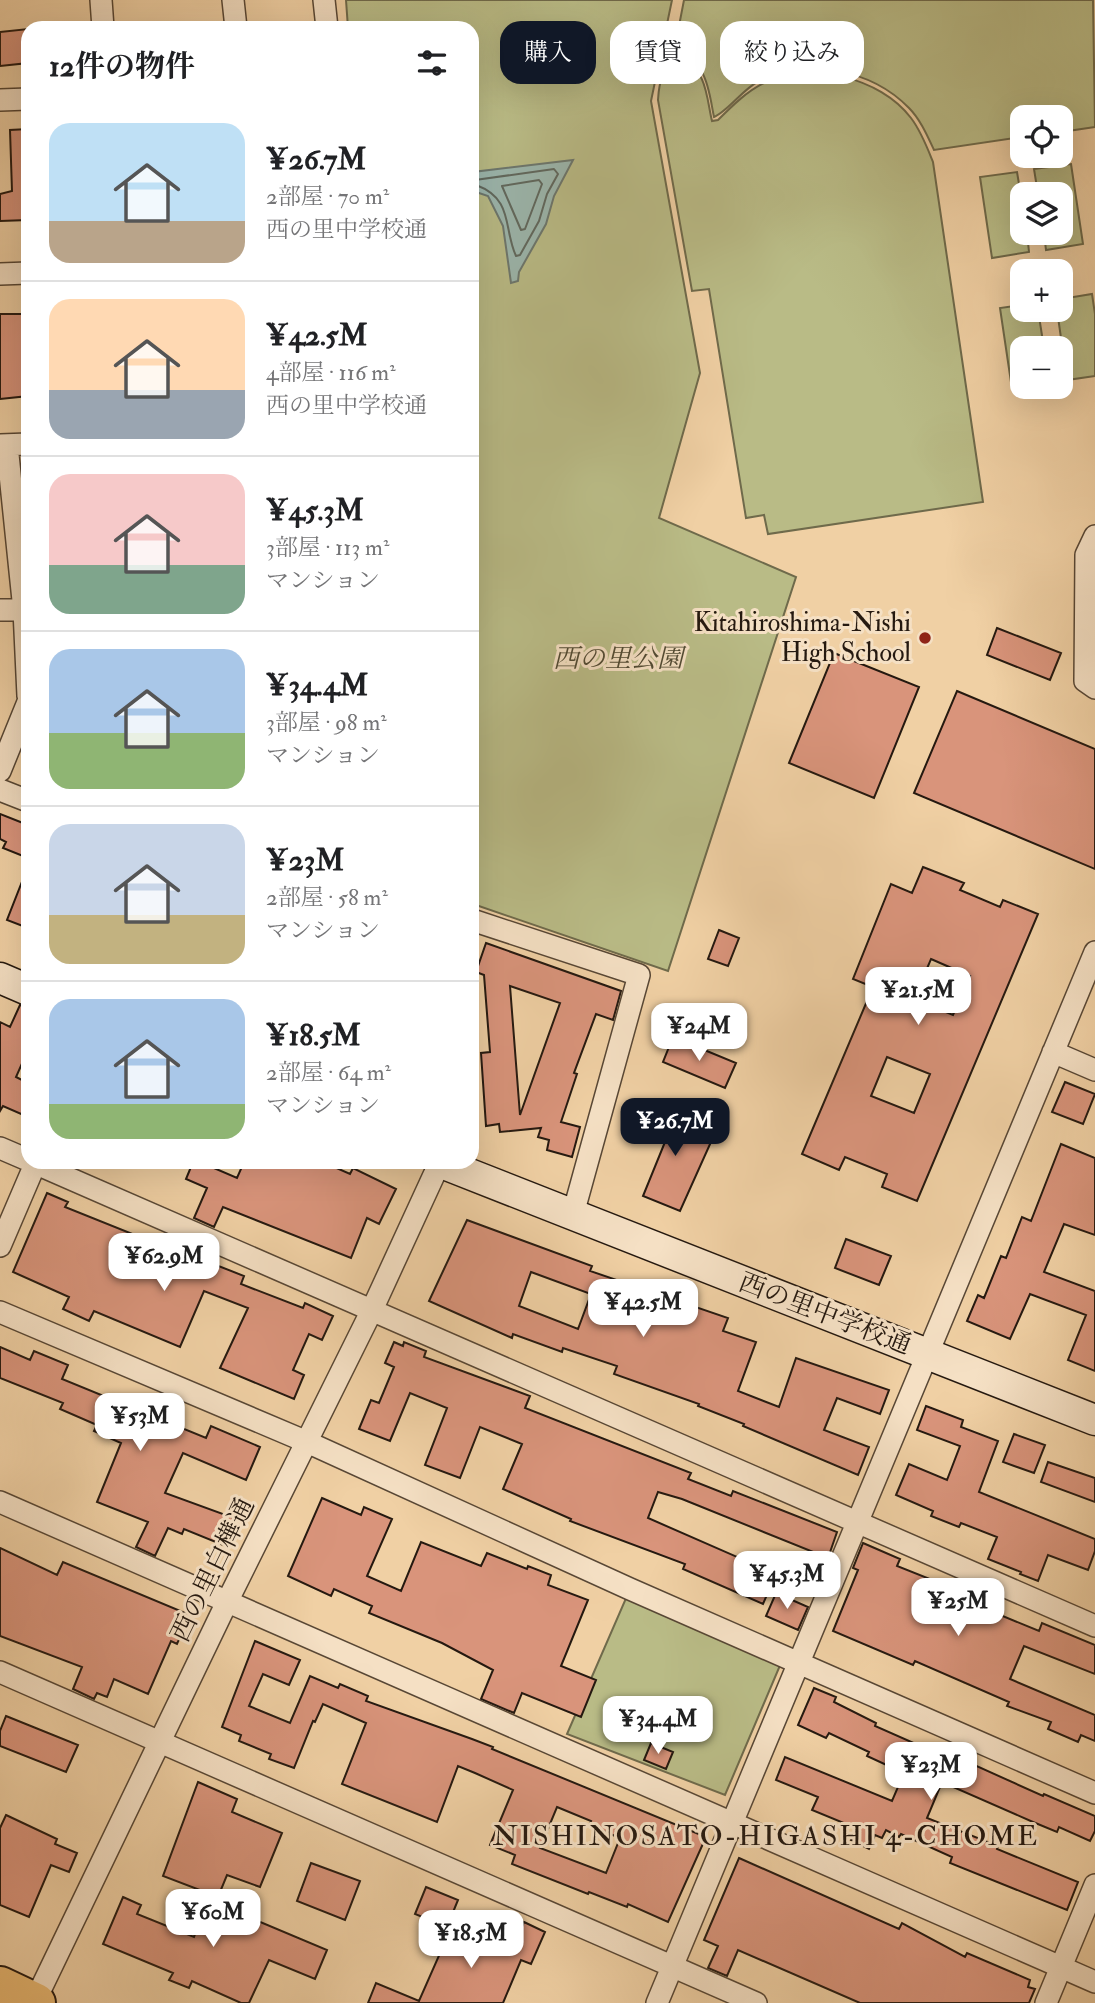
<!DOCTYPE html>
<html lang="ja">
<head>
<meta charset="utf-8">
<style>
  :root { --surface:#fff; --page:#f2f2f2; --text:#202124; --muted:#757577; --line:#e0e0e0; --accent:#111827 }
  body { margin:0; font-family:"IM FELL Double Pica","Noto Serif JP",serif; background:var(--page); color:var(--text); height:100vh; display:flex; flex-direction:column; font-size:26px; white-space:nowrap }
  * { box-sizing:border-box; margin:0 }
  p { font-size:23px; color:var(--muted) }
  .icon { flex:none; width:38px; height:38px; fill:none; stroke:currentColor; stroke-width:2; stroke-linecap:round; stroke-linejoin:round }
  .map { position:relative; flex:1; overflow:hidden }
  .drawer { position:absolute; left:21px; top:21px; width:458px; height:1148px; display:flex; flex-direction:column; background:var(--surface); border-radius:21px; box-shadow:0 7px 28px #0002 }
  .drawer>* { flex:none }
  .top-card { position:absolute; left:500px; top:21px; width:488px; height:63px; display:flex; gap:14px }
  .controls { position:absolute; left:1010px; top:105px; display:grid; gap:14px }
  .controls a { display:grid; place-items:center; width:63px; height:63px; border-radius:14px; background:var(--surface); box-shadow:0 7px 28px #0002; font-size:35px }
  .price { position:absolute; translate:-50% -60px; padding:0 16px; border-radius:14px; background:#fff; color:#222; font-size:23px; line-height:46px; filter:drop-shadow(0 2px 4px #0008) }
  .price::after { content:''; position:absolute; left:50%; top:42px; width:21px; height:16px; margin-left:-10px; background:inherit; clip-path:polygon(0 0,100% 0,50% 100%) }
  .price.current { background:var(--accent); color:#fff }
  ul { padding:0; list-style:none }
  li { display:flex; align-items:center; gap:21px; height:175px; padding:0 28px }
  li+li { border-top:2px solid var(--line) }
  li span { display:grid; place-items:center; flex:none; width:196px; height:140px; border-radius:21px; color:#555 }
  li>.icon { margin-inline-start:auto }
  span .icon { width:84px; height:84px; fill:#fffc; stroke-width:1 }
  li b { font-size:30px }
  h2 { display:flex; justify-content:space-between; align-items:center; height:84px; padding:0 28px; font-size:30px }
  .chip { padding:0 24px; border-radius:21px; background:var(--surface); box-shadow:0 7px 28px #0002; font-size:24px; line-height:63px }
  .chip.current { background:var(--accent); color:#fff }
  .map>svg:first-child { display:block }
  .green { fill:#b9bb86; stroke:#6f6a4b; stroke-width:2 }
  .water { fill:#9bb6ad; stroke:#6c776e; stroke-width:2 }
  .lines { fill:none; stroke-linecap:round; stroke-linejoin:round }
  .shore { stroke:#60685e; stroke-width:2 }
  .building { fill:#d9947b; stroke:#251910; stroke-width:2; fill-rule:evenodd }
  .street-casing { stroke:#584735; stroke-width:24 }
  .secondary-casing { stroke:#251910; stroke-width:33 }
  .highway-casing { stroke:#251910; stroke-width:42 }
  .street { stroke:#f5e0c4; stroke-width:21 }
  .secondary { stroke:#f5e0c4; stroke-width:30 }
  .highway { stroke:#e8b872; stroke-width:38 }
  .poi-dot { fill:#8f2418; stroke:#f5e0c4; stroke-width:2.5 }
  .labels { text-anchor:middle; dominant-baseline:central; stroke-width:6; stroke-linejoin:round; paint-order:stroke }
  .poi-label { font-size:26px; fill:#251910; stroke:#f5e0c4; text-anchor:end }
  .park-label { font-size:26px; font-style:italic; fill:#514a33; stroke:#f5e0c4 }
  .street-label { font-size:26px; fill:#251910; stroke:#f5e0c4 }
  .neighbourhood-label { font-size:28px; letter-spacing:2px; fill:#251910; stroke:#f5e0c4 }
</style>
</head>
<body>
<div class="map">
<svg width="1095" height="2003" viewBox="0 0 1095 2003">
  <rect width="100%" height="100%" fill="#f0d0a4"/>
  <filter id="stains"><feTurbulence type="fractalNoise" baseFrequency=".00286" numOctaves="4"/><feColorMatrix values="0 0 0 0 .2 0 0 0 0 .09 0 0 0 0 .02 0 0 0 .5 -.17"/></filter>
  <radialGradient id="worn" r=".72"><stop offset=".6" stop-color="#630" stop-opacity="0"/><stop offset="1" stop-color="#630" stop-opacity=".3"/></radialGradient>
  <path class="green" d="M 346,0 L 672,0 L 651,101 L 700,373 L 659,518 L 796,577 L 668,971 L 473,904 L 472,28 L 348,28 Z
    M 684,0 L 1093,0 L 1095,127 L 1061,132 L 1060,117 L 1022,117 L 1022,137 L 934,150 C 927,135 920,119 909,108 C 872,70 806,56 759,81 C 743,89 727,112 714,117 C 709,94 707,51 672,62 Z
    M 682,63 C 707,66 707,102 712,121 L 718,120 C 732,106 746,92 764,83 C 810,61 880,77 911,118 C 921,131 927,147 933,162 L 983,502 L 768,534 L 764,515 L 746,518 L 709,289 L 692,291 L 658,100 C 659,82 662,65 682,63 Z
    M 1071,164 L 1083,244 L 1046,250 L 1044,233 L 1060,233 L 1060,194 L 1038,194 L 1034,169 Z
    M 1017,172 L 1022,202 L 1022,233 L 1027,233 L 1029,252 L 992,258 L 980,177 Z
    M 1092,294 L 1095,314 L 1095,376 L 1067,380 L 1057,310 L 1060,310 L 1061,299 Z
    M 1022,305 L 1022,310 L 1038,310 L 1044,348 L 1022,348 L 1022,387 L 1027,387 L 1012,389 L 1000,308 Z
    M 630,1589 L 784,1656 L 725,1795 L 567,1734 Z"/>
  <path class="water" d="M 573,160 L 554,196 L 546,224 L 519,272 L 518,281 L 511,283 L 503,226 L 488,196 L 473,191 L 473,172 Z"/>
  <g class="lines">
    <path class="shore" d="M 554,169 L 558,174 L 547,194 L 539,221 L 520,255 L 516,256 C 503,228 514,199 476,185 L 475,180 Z
      M 539,180 L 542,184 L 525,229 L 521,230 L 502,186 Z"/>
  </g>
  <path class="building" d="M 28,29 L 28,63 L 0,66 L 0,32 Z
    M 28,129 L 28,220 L 0,221 L 0,194 L 12,191 L 10,130 Z
    M 0,314 L 28,314 L 28,396 L 0,399 Z
    M 997,628 L 1061,653 L 1050,680 L 987,655 Z
    M 834,653 L 919,687 L 874,798 L 789,763 Z
    M 957,691 L 1095,749 L 1095,869 L 914,793 Z
    M 0,814 L 28,825 L 28,858 L 3,848 L 6,842 L 0,839 Z
    M 923,867 L 964,883 L 960,890 L 1000,907 L 1003,900 L 1038,914 L 917,1201 L 882,1187 L 887,1174 L 845,1157 L 839,1170 L 802,1154 L 873,987 L 853,979 L 891,884 L 912,893 ZM 931,959 L 970,976 L 953,1015 L 914,999 ZM 887,1057 L 930,1074 L 914,1113 L 871,1096 Z
    M 27,869 L 28,869 L 28,928 L 7,920 Z
    M 719,930 L 739,938 L 728,966 L 708,959 Z
    M 486,943 L 621,991 L 613,1020 L 596,1014 L 574,1073 L 577,1074 L 561,1122 L 580,1127 L 572,1157 L 547,1150 L 549,1140 L 538,1137 L 541,1128 L 500,1132 L 499,1124 L 486,1126 L 481,1053 L 490,1052 L 484,975 L 476,972 ZM 510,986 L 560,1003 L 520,1115 Z
    M 20,1005 L 28,1007 L 28,1050 L 16,1077 L 28,1083 L 28,1117 L 3,1106 L 0,1111 L 0,1022 L 10,1027 Z
    M 673,1037 L 736,1063 L 725,1088 L 663,1062 Z
    M 1065,1082 L 1095,1094 L 1083,1124 L 1052,1112 Z
    M 650,1108 L 715,1133 L 680,1211 L 643,1196 L 665,1142 L 641,1133 Z
    M 1061,1144 L 1095,1158 L 1095,1235 L 1064,1224 L 1044,1272 L 1095,1291 L 1095,1371 L 1068,1360 L 1086,1315 L 1030,1294 L 1010,1339 L 967,1321 L 978,1295 L 984,1298 L 1001,1256 L 1006,1258 L 1022,1217 L 1031,1221 Z
    M 193,1162 L 200,1162 L 237,1178 L 244,1162 L 323,1162 L 350,1174 L 353,1168 L 396,1189 L 379,1224 L 367,1218 L 351,1258 L 223,1207 L 214,1227 L 194,1218 L 207,1188 L 186,1179 Z
    M 47,1193 L 68,1202 L 65,1207 L 145,1239 L 141,1248 L 179,1264 L 181,1257 L 214,1269 L 216,1265 L 244,1276 L 241,1284 L 303,1308 L 305,1303 L 333,1316 L 322,1340 L 309,1334 L 293,1370 L 304,1375 L 294,1399 L 220,1368 L 248,1308 L 204,1291 L 180,1347 L 94,1311 L 89,1321 L 63,1309 L 69,1297 L 13,1272 Z
    M 467,1220 L 592,1266 L 590,1271 L 728,1318 L 723,1331 L 756,1342 L 738,1391 L 779,1407 L 796,1358 L 889,1390 L 880,1414 L 837,1398 L 824,1430 L 869,1447 L 858,1475 L 743,1426 L 744,1424 L 698,1406 L 699,1404 L 614,1374 L 617,1366 L 563,1348 L 562,1352 L 513,1334 L 512,1338 L 429,1301 ZM 531,1272 L 591,1294 L 578,1329 L 519,1306 Z
    M 846,1239 L 891,1256 L 879,1285 L 835,1268 Z
    M 394,1342 L 403,1346 L 404,1342 L 426,1351 L 424,1357 L 530,1396 L 525,1408 L 691,1473 L 688,1479 L 731,1496 L 733,1491 L 837,1532 L 828,1558 L 682,1499 L 658,1492 L 648,1518 L 776,1574 L 763,1604 L 683,1569 L 685,1564 L 570,1521 L 571,1519 L 503,1489 L 522,1444 L 480,1427 L 460,1478 L 425,1465 L 447,1408 L 410,1393 L 390,1441 L 359,1429 L 371,1400 L 379,1403 L 394,1367 L 385,1363 Z
    M 0,1347 L 30,1360 L 34,1351 L 68,1365 L 62,1379 L 206,1438 L 211,1426 L 260,1447 L 246,1480 L 183,1453 L 165,1493 L 234,1518 L 223,1545 L 184,1529 L 182,1534 L 168,1528 L 155,1556 L 136,1547 L 148,1522 L 97,1502 L 121,1443 L 94,1431 L 97,1425 L 60,1409 L 63,1403 L 0,1378 Z
    M 926,1406 L 963,1420 L 961,1427 L 998,1441 L 979,1492 L 1095,1539 L 1095,1551 L 1088,1570 L 1048,1555 L 1038,1581 L 1020,1574 L 1021,1572 L 988,1559 L 997,1537 L 961,1523 L 959,1527 L 931,1516 L 933,1511 L 896,1495 L 909,1464 L 947,1480 L 960,1446 L 917,1430 Z
    M 1014,1434 L 1045,1445 L 1034,1473 L 1003,1462 Z
    M 1048,1462 L 1095,1478 L 1095,1502 L 1041,1482 Z
    M 322,1498 L 361,1515 L 364,1507 L 392,1519 L 367,1576 L 401,1591 L 421,1542 L 481,1566 L 487,1553 L 527,1569 L 528,1566 L 551,1575 L 548,1585 L 588,1600 L 561,1666 L 596,1680 L 581,1717 L 522,1693 L 514,1713 L 481,1699 L 493,1670 L 442,1643 L 369,1613 L 372,1606 L 334,1589 L 331,1596 L 288,1576 Z
    M 863,1543 L 900,1559 L 897,1566 L 990,1603 L 988,1610 L 1039,1631 L 1042,1623 L 1095,1645 L 1095,1674 L 1024,1646 L 1010,1679 L 1095,1715 L 1095,1741 L 1081,1735 L 1078,1742 L 1048,1729 L 1051,1722 L 1007,1706 L 1009,1702 L 915,1661 L 913,1665 L 833,1631 L 858,1570 L 853,1568 Z
    M 0,1548 L 57,1575 L 63,1562 L 190,1615 L 177,1644 L 171,1641 L 148,1694 L 114,1679 L 107,1697 L 97,1693 L 94,1699 L 73,1689 L 82,1667 L 0,1636 Z
    M 776,1593 L 808,1607 L 798,1630 L 766,1616 Z
    M 255,1641 L 300,1660 L 289,1685 L 263,1674 L 249,1706 L 290,1723 L 310,1676 L 338,1688 L 340,1684 L 368,1696 L 366,1701 L 472,1739 L 493,1747 L 492,1749 L 706,1837 L 668,1922 L 628,1904 L 627,1907 L 589,1892 L 588,1894 L 512,1864 L 515,1855 L 490,1845 L 513,1790 L 475,1773 L 458,1766 L 437,1822 L 342,1784 L 366,1723 L 323,1704 L 315,1722 L 313,1721 L 294,1768 L 269,1759 L 271,1754 L 239,1741 L 241,1735 L 222,1727 ZM 557,1807 L 591,1821 L 589,1825 L 620,1838 L 606,1873 L 540,1848 Z
    M 814,1688 L 836,1697 L 834,1702 L 876,1723 L 875,1726 L 916,1744 L 914,1750 L 956,1766 L 959,1758 L 1043,1796 L 1044,1794 L 1095,1816 L 1095,1831 L 1090,1841 L 1059,1827 L 1057,1832 L 1033,1822 L 942,1782 L 927,1818 L 998,1846 L 997,1849 L 1078,1882 L 1067,1910 L 950,1863 L 952,1857 L 901,1834 L 899,1837 L 886,1830 L 882,1838 L 875,1835 L 869,1849 L 851,1840 L 856,1828 L 812,1810 L 818,1797 L 776,1780 L 785,1757 L 892,1801 L 904,1773 L 867,1756 L 869,1752 L 829,1733 L 826,1738 L 798,1725 Z
    M 6,1716 L 78,1745 L 66,1772 L 0,1746 L 0,1731 Z
    M 651,1743 L 673,1752 L 666,1769 L 644,1760 Z
    M 198,1782 L 237,1799 L 232,1812 L 282,1833 L 260,1887 L 227,1875 L 218,1897 L 163,1876 Z
    M 6,1815 L 57,1839 L 55,1844 L 77,1853 L 69,1872 L 51,1865 L 29,1917 L 0,1905 L 0,1828 Z
    M 739,1858 L 899,1929 L 902,1923 L 965,1957 L 967,1953 L 1030,1980 L 1028,1987 L 1035,1989 L 1029,2003 L 860,2003 L 738,1950 L 727,1976 L 708,1968 L 718,1946 L 704,1940 Z
    M 311,1863 L 360,1881 L 345,1920 L 297,1901 Z
    M 426,1887 L 458,1900 L 447,1927 L 415,1914 Z
    M 123,1897 L 141,1905 L 137,1914 L 194,1937 L 208,1900 L 327,1950 L 315,1979 L 269,1960 L 249,2003 L 241,2003 L 192,1981 L 189,1988 L 169,1980 L 173,1973 L 103,1944 Z
    M 524,1922 L 545,1932 L 531,1964 L 521,1960 L 503,2003 L 368,2003 L 376,1983 L 419,2001 L 452,1926 L 504,1949 L 509,1938 L 516,1941 Z"/>
  <g class="lines">
    <defs>
      <path id="street" d="M 101,0 L 103,28
        M 233,0 L 236,28
        M 324,0 L 327,28
        M 0,100 L 28,99
        M 0,274 L 28,273
        M 0,445 L 28,444
        M 7,445 L 24,610 L 28,696
        M 1095,536 L 1086,555 L 1085,681 L 1095,688
        M 0,610 L 24,610
        M 0,771 L 28,702
        M 0,790 L 28,801
        M 472,920 L 639,975 L 573,1214
        M 1053,1052 L 1095,1070
        M 0,1148 L 28,1160
        M 32,1162 L 1095,1626
        M 0,1246 L 36,1162
        M 0,1312 L 307,1442 L 630,1589 L 1095,1793
        M 0,1502 L 1095,1982
        M 0,1672 L 756,2003
        M 34,2003 L 228,1600 L 371,1312 L 440,1162
        M 657,2003 L 1095,952
        M 1046,2003 L 1095,1885"/>
      <path id="secondary" d="M 0,978 L 28,990
        M 439,1162 L 1095,1420"/>
      <path id="highway" d="M 0,1986 L 36,2003"/>
    </defs>
    <use href="#street" class="street-casing"/>
    <use href="#secondary" class="secondary-casing"/>
    <use href="#highway" class="highway-casing"/>
    <use href="#street" class="street"/>
    <use href="#secondary" class="secondary"/>
    <use href="#highway" class="highway"/>
  </g>
  <circle class="poi-dot" cx="925" cy="638" r="7"/>
  <g class="labels">
    <g class="poi-label">
      <text x="911" y="623">Kitahiroshima-Nishi<tspan x="911" dy="30">High School</tspan></text>
    </g>
    <g class="park-label">
      <text x="618" y="659">西の里公園</text>
    </g>
    <g class="street-label">
      <text transform="translate(825 1314) rotate(21)">西の里中学校通</text>
      <text transform="translate(213 1570) rotate(-64)">西の里白樺通</text>
    </g>
    <g class="neighbourhood-label">
      <text x="766" y="1836">NISHINOSATO-HIGASHI 4-CHOME</text>
    </g>
  </g>
  <rect width="100%" height="100%" filter="url(#stains)"/>
  <rect width="100%" height="100%" fill="url(#worn)"/>
</svg>
<div class="controls">
<a><svg class="icon" aria-label="locate" viewBox="0 0 24 24"><circle cx="12" cy="12" r="6"/><path d="M12 2v4M12 18v4M2 12h4M18 12h4"/></svg></a>
<a><svg class="icon" aria-label="layers" viewBox="0 0 24 24"><path d="M12 4l9 5-9 5-9-5zM3 14l9 5 9-5"/></svg></a>
<a>+</a>
<a>−</a>
</div>
<b class="price" style="left:918px;top:1027px">¥21.5M</b>
<b class="price" style="left:699px;top:1063px">¥24M</b>
<b class="price current" style="left:675px;top:1158px">¥26.7M</b>
<b class="price" style="left:164px;top:1293px">¥62.9M</b>
<b class="price" style="left:643px;top:1339px">¥42.5M</b>
<b class="price" style="left:140px;top:1453px">¥53M</b>
<b class="price" style="left:787px;top:1611px">¥45.3M</b>
<b class="price" style="left:958px;top:1638px">¥25M</b>
<b class="price" style="left:658px;top:1756px">¥34.4M</b>
<b class="price" style="left:931px;top:1802px">¥23M</b>
<b class="price" style="left:213px;top:1949px">¥60M</b>
<b class="price" style="left:471px;top:1970px">¥18.5M</b>
<div class="top-card">
<a class="chip current">購入</a>
<a class="chip">賃貸</a>
<a class="chip">絞り込み</a>
</div>
<section class="drawer">
<h2>12件の物件<svg class="icon" aria-label="filters" viewBox="0 0 24 24"><path d="M4 7h16M4 17h16"/><circle cx="9" cy="7" r="2"/><circle cx="15" cy="17" r="2"/></svg></h2>
<ul>
<li><span style="background:linear-gradient(#bfe0f5 70%,#b9a48a 0)"><svg class="icon" aria-label="home" viewBox="0 0 24 24"><path d="M3 11l9-7 9 7M6 9v11h12V9"/></svg></span><div><b>¥26.7M</b><p>2部屋 · 70 m²</p><p>西の里中学校通</p></div></li>
<li><span style="background:linear-gradient(#ffd9b3 65%,#9aa5b1 0)"><svg class="icon" aria-label="home" viewBox="0 0 24 24"><path d="M3 11l9-7 9 7M6 9v11h12V9"/></svg></span><div><b>¥42.5M</b><p>4部屋 · 116 m²</p><p>西の里中学校通</p></div></li>
<li><span style="background:linear-gradient(#f6c9c9 65%,#7fa58c 0)"><svg class="icon" aria-label="home" viewBox="0 0 24 24"><path d="M3 11l9-7 9 7M6 9v11h12V9"/></svg></span><div><b>¥45.3M</b><p>3部屋 · 113 m²</p><p>マンション</p></div></li>
<li><span style="background:linear-gradient(#a9c7e8 60%,#8fb573 0)"><svg class="icon" aria-label="home" viewBox="0 0 24 24"><path d="M3 11l9-7 9 7M6 9v11h12V9"/></svg></span><div><b>¥34.4M</b><p>3部屋 · 98 m²</p><p>マンション</p></div></li>
<li><span style="background:linear-gradient(#c9d6e8 65%,#c2b280 0)"><svg class="icon" aria-label="home" viewBox="0 0 24 24"><path d="M3 11l9-7 9 7M6 9v11h12V9"/></svg></span><div><b>¥23M</b><p>2部屋 · 58 m²</p><p>マンション</p></div></li>
<li><span style="background:linear-gradient(#a9c7e8 75%,#8fb573 0)"><svg class="icon" aria-label="home" viewBox="0 0 24 24"><path d="M3 11l9-7 9 7M6 9v11h12V9"/></svg></span><div><b>¥18.5M</b><p>2部屋 · 64 m²</p><p>マンション</p></div></li>
</ul>
</section>
</div>
</body>
</html>
